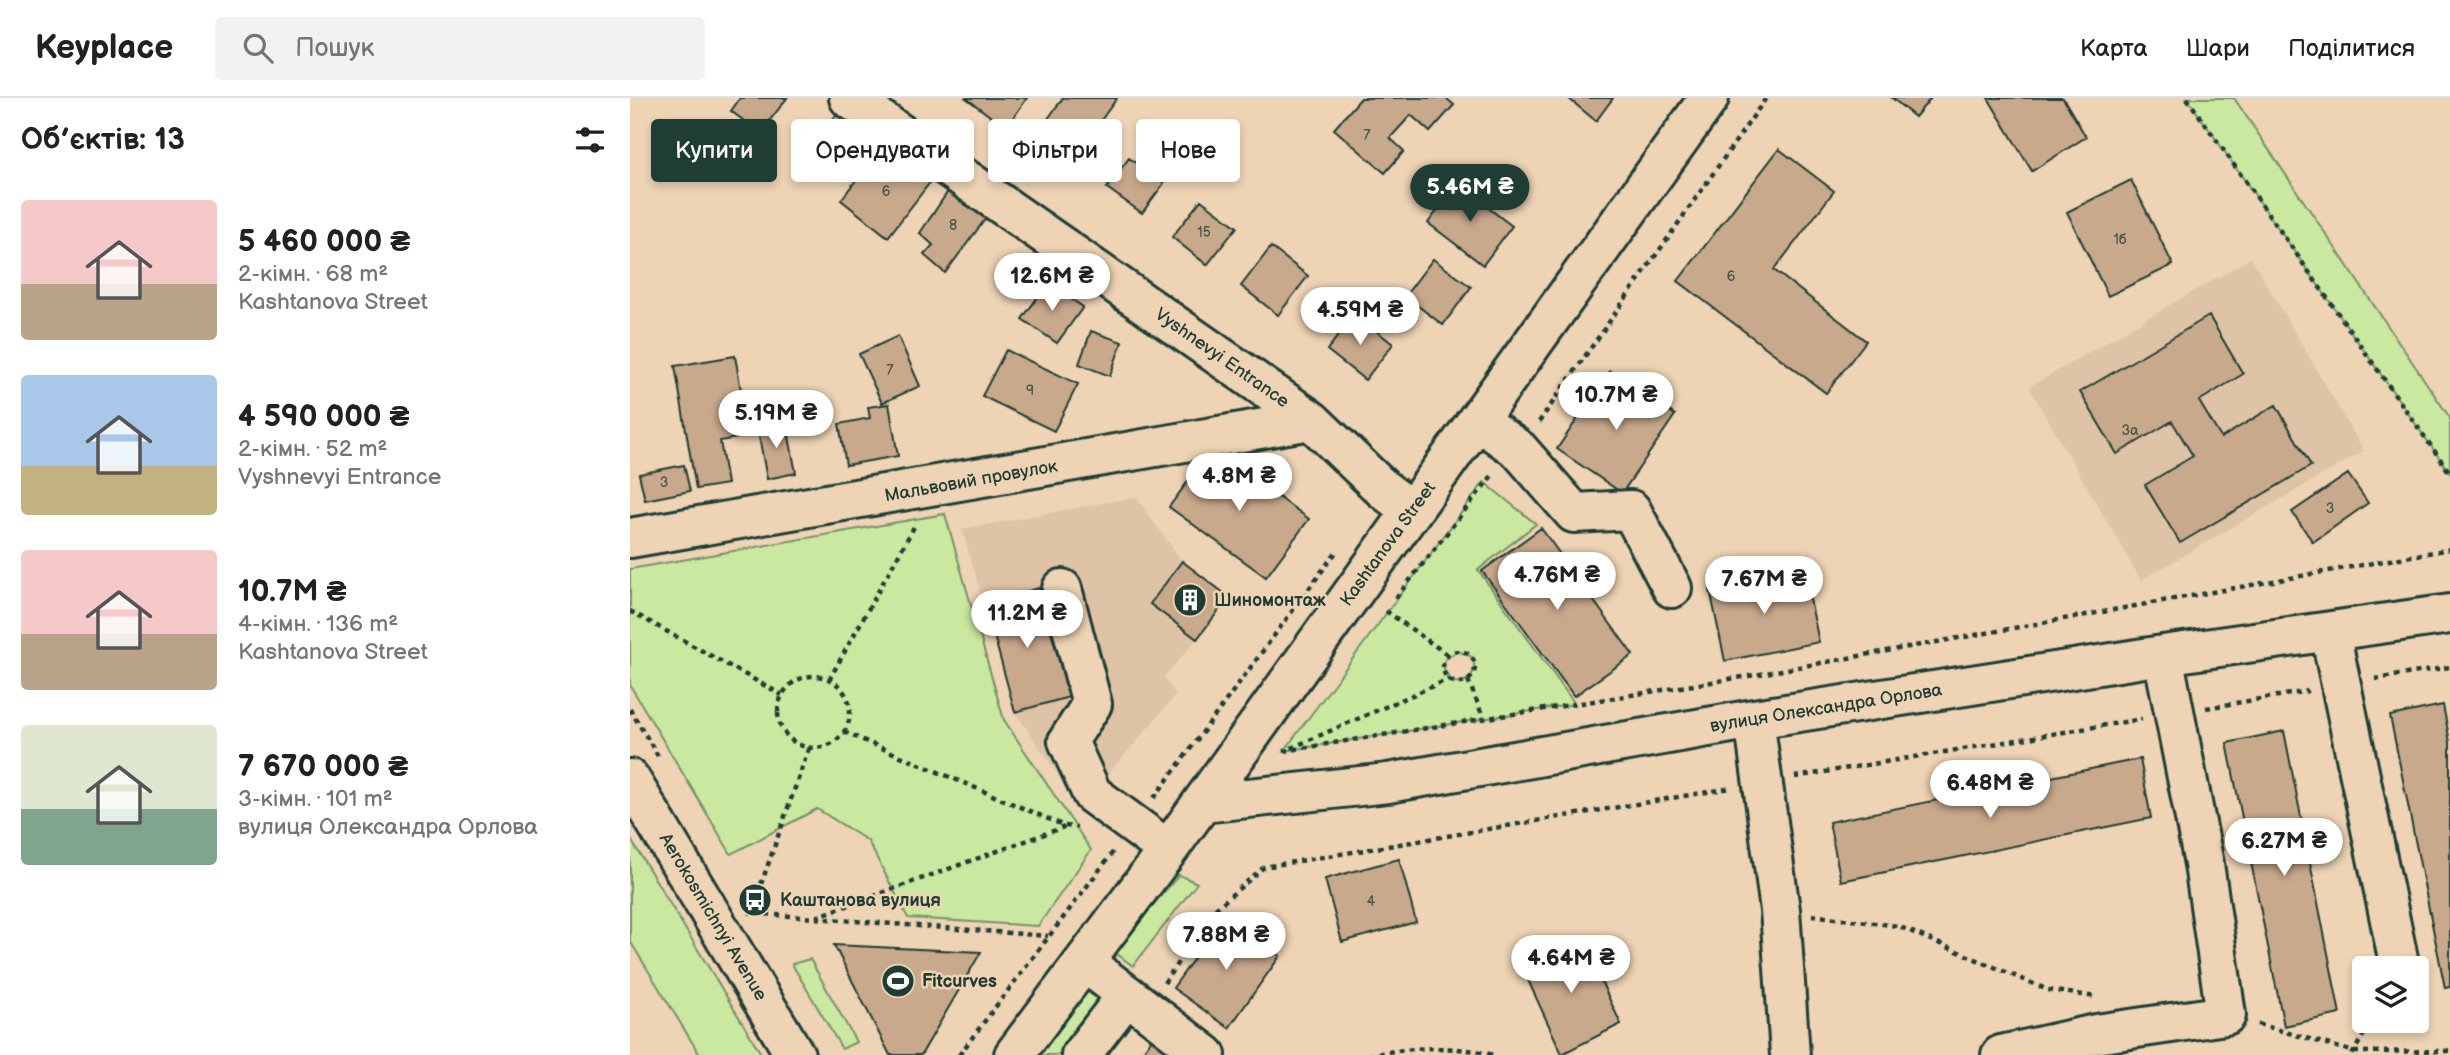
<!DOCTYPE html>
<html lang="uk">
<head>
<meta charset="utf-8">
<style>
  :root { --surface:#fff; --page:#f2f2f2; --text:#202124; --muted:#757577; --line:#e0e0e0; --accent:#1f3d34 }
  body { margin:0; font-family:"Balsamiq Sans",sans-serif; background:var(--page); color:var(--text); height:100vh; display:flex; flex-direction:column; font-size:26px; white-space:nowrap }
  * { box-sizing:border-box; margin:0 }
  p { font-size:23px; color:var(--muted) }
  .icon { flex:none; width:38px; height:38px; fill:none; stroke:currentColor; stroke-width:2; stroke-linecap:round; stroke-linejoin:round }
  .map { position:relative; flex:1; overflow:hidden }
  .side { display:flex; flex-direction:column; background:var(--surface); width:630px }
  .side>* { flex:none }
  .top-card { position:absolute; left:21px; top:21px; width:665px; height:63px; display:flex; gap:14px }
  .tools { position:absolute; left:1722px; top:858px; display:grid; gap:14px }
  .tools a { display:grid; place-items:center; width:77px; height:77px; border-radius:7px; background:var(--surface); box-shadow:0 4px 10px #0003; font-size:35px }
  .price { position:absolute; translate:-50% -60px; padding:0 16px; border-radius:24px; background:#fff; color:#222; font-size:23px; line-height:46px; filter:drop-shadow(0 2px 4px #0008) }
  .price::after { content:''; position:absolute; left:50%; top:42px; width:21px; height:16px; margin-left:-10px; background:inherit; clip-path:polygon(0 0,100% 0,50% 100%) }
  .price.on { background:var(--accent); color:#fff }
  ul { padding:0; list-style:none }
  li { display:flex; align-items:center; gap:21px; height:175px; padding:0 21px }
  li span { display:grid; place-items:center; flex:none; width:196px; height:140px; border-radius:7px; color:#555 }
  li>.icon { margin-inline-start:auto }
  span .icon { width:84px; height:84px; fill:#fffc; stroke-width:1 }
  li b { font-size:30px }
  h2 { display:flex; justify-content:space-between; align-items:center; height:84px; padding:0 21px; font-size:30px }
  .pill { padding:0 24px; border-radius:7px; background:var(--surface); box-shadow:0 4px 10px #0003; font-size:24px; line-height:63px }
  .pill.on { background:var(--accent); color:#fff }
  header { display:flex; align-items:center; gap:42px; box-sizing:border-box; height:98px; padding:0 35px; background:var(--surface); border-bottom:2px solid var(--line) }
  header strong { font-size:33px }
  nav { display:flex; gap:38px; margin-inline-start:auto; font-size:24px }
  .search { width:490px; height:63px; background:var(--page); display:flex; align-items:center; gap:18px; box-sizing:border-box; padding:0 24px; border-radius:7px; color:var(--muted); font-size:26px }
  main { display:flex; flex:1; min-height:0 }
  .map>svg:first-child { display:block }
  .built { fill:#dfc3a7 }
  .green { fill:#cae89f; stroke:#74926a; stroke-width:2; fill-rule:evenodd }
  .building { fill:#c9a98c; stroke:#1f3d34; stroke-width:2 }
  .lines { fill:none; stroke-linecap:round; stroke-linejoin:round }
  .minor-casing { stroke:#1f3d34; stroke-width:44 }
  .major-casing { stroke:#1f3d34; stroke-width:44 }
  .path { stroke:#1f3d34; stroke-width:4.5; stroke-dasharray:5 5; stroke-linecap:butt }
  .minor { stroke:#eed3b5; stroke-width:38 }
  .major { stroke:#eed3b5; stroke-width:38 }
  .labels { text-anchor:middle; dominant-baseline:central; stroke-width:5; stroke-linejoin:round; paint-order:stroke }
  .number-label { font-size:14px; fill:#4a584a }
  .street-label { font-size:18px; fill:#1f3d34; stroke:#eed3b5 }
  .poi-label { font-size:18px; font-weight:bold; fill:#1f3d34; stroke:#eed3b5; text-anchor:start }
</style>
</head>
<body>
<header>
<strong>Keyplace</strong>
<div class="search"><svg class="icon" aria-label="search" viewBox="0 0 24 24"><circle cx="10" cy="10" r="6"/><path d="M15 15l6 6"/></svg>Пошук</div>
<nav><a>Карта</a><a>Шари</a><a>Поділитися</a></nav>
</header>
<main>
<section class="side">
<h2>Об’єктів: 13<svg class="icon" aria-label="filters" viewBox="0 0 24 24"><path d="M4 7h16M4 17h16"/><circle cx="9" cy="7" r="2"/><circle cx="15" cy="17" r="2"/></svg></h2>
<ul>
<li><span style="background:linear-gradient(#f6c9c9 60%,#b9a48a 0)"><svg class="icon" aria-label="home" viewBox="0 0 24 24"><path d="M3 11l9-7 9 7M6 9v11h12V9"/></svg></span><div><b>5 460 000 ₴</b><p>2-кімн. · 68 m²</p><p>Kashtanova Street</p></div></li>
<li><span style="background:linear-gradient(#a9c7e8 65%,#c2b280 0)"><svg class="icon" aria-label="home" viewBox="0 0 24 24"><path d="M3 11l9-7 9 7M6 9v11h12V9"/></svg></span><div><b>4 590 000 ₴</b><p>2-кімн. · 52 m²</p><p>Vyshnevyi Entrance</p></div></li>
<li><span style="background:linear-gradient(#f6c9c9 60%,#b9a48a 0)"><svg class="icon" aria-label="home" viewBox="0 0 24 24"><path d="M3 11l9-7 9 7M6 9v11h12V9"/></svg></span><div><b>10.7M ₴</b><p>4-кімн. · 136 m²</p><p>Kashtanova Street</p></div></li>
<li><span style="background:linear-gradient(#dfe7d0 60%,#7fa58c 0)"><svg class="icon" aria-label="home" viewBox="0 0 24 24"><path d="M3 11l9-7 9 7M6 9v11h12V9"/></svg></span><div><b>7 670 000 ₴</b><p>3-кімн. · 101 m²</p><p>вулиця Олександра Орлова</p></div></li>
</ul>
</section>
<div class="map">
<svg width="1820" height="957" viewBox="0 0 1820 957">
  <rect width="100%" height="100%" fill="#eed3b5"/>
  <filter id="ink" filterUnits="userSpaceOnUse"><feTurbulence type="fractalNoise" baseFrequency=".0143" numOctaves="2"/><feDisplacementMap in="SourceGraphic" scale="14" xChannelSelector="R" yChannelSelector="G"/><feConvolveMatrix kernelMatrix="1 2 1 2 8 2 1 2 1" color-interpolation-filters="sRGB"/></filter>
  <g filter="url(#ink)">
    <path class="built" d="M 1621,160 L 1734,353 L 1511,482 L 1399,289 Z
      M 506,399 L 552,463 L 520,506 L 567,541 L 534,579 L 546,597 L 450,709 L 385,614 L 332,431 Z"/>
    <path class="green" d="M 1557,0 L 1604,0 L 1820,320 L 1820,375 Z
      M 854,384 L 906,426 L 848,472 L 945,606 L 654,653 ZM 828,553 L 842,559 C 849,574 839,586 823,584 L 814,572 L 815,561 Z
      M 315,416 L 374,622 L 461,752 L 408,828 L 278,820 L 238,743 L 187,711 L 101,756 L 0,587 L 0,471 Z
      M 0,740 L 132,957 L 70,957 L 0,843 Z
      M 549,777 L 567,785 L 503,868 L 483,853 Z
      M 180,861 L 226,944 L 212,951 L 162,866 Z
      M 450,889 L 476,906 L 438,957 L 400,957 Z"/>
    <path class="building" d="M 110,0 L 157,0 L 130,35 L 101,13 Z
      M 336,0 L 397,0 L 376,30 Z
      M 433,0 L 487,0 L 438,68 L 402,43 Z
      M 731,0 L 816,0 L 824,7 L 800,34 L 781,17 L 760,40 L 774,53 L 755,75 L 704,31 Z
      M 938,0 L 983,0 L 966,23 Z
      M 1262,0 L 1301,0 L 1285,19 Z
      M 1358,0 L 1433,0 L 1456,39 L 1402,73 Z
      M 206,17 L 239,40 L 215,76 L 182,53 Z
      M 253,46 L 301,83 L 258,139 L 211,102 Z
      M 1149,51 L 1204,93 L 1144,172 L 1236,243 L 1196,295 L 1048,183 Z
      M 499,60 L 534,85 L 512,115 L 477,90 Z
      M 1501,82 L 1543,167 L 1478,198 L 1437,114 Z
      M 827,86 L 882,128 L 853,167 L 798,125 Z
      M 319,92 L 356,120 L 315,175 L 294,157 L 303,147 L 290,135 Z
      M 571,102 L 607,129 L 577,167 L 542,139 Z
      M 641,149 L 678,178 L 648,217 L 611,188 Z
      M 803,161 L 841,189 L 813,227 L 775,198 Z
      M 418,185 L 453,209 L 427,245 L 392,221 Z
      M 725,216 L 763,246 L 735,282 L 697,252 Z
      M 1579,218 L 1613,276 L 1569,303 L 1591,340 L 1646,307 L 1681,368 L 1550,445 L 1515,387 L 1563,358 L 1542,323 L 1487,356 L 1450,294 Z
      M 461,233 L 492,244 L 480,278 L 449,266 Z
      M 268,238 L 290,288 L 252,305 L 229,256 Z
      M 376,252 L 448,286 L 424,333 L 352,298 Z
      M 105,258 L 119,338 L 90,343 L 97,386 L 66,391 L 45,268 Z
      M 980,273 L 1045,317 L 992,395 L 927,351 Z
      M 259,306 L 268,358 L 216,367 L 209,326 L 240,320 L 238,309 Z
      M 156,323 L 166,375 L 137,381 L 127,328 Z
      M 582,351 L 679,421 L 636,479 L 539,409 Z
      M 54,367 L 60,393 L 15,402 L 9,376 Z
      M 1718,376 L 1738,405 L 1683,444 L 1662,414 Z
      M 911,430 L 1003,557 L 944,598 L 852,473 Z
      M 552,463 L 599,499 L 567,541 L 520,506 Z
      M 1174,473 L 1189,544 L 1095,563 L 1080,492 Z
      M 409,490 L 439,599 L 385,614 L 355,505 Z
      M 1813,607 L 1820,644 L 1820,889 L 1815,890 L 1760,618 Z
      M 1654,633 L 1710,916 L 1654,928 L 1597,645 Z
      M 1510,661 L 1521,720 L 1211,783 L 1199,724 Z
      M 769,761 L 786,824 L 712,844 L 695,781 Z
      M 594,818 L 650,858 L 599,930 L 543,890 Z
      M 950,838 L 991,926 L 932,956 L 892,869 Z
      M 204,847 L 351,854 L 291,957 L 260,957 Z
      M 525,937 L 552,957 L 510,957 Z"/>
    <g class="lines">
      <defs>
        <path id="minor" d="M 219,0 L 681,322 L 753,391 L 782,413
          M 847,322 L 889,352 L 944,415 L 1001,412 L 1042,490
          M 0,440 L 681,322
          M 432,491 L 462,606 L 438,643 L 462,696 L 538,752
          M 1700,534 L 1770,870
          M 1124,621 L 1150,812 L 1160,957
          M 572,705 L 758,685 L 1124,621 L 1533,557 L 1820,516
          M 454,864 L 576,957
          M 384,957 L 538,752 L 1079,0
          M 451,957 L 497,897
          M 1371,957 L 1466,936 L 1596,917 L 1574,766 L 1533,557"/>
        <path id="major" d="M 0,681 L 165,957"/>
      </defs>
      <use href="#minor" class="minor-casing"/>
      <use href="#major" class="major-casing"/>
      <path class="path" d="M 1557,0 L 1820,375
        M 909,324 L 1136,0
        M 766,500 L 864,375
        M 0,513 L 152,597
        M 756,513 L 818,557
        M813 569a16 16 0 1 1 32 0a16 16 0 1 1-32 0Z
        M148 614a36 36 0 1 1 72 0a36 36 0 1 1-72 0Z
        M 1745,581 L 1820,569
        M 199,582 L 285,427
        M 838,582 L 854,621
        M 1576,610 L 1678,593
        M 0,611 L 28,658
        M 214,634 L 435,728 L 447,729
        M 179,650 L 121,815 L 418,838
        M 661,650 L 819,581
        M 654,653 L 1119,578 L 1820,451
        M 1165,679 L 1512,621
        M 524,700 L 706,454
        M 1182,817 L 1268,828 L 1418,892 L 1467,899
        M 186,819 L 434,729
        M 534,885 L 583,813 L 634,769 L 1101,690
        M 1628,926 L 1724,954 L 1820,953
        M 329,957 L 483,754
        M 738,957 C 780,950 821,946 863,957
        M 1722,957 L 1742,922"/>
      <use href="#minor" class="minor"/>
      <use href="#major" class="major"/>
    </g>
  </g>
  <defs>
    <symbol id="building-disc" viewBox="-11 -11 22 22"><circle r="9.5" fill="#1f3d34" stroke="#eed3b5"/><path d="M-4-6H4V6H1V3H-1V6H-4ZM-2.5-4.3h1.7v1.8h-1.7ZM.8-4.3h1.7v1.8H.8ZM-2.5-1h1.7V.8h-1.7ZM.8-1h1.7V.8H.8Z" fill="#fff"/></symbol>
    <symbol id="bus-disc" viewBox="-11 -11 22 22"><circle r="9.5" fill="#1f3d34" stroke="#eed3b5"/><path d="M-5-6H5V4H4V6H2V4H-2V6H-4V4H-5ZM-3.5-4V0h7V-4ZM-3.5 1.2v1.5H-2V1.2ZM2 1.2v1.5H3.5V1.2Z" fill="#fff"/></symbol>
    <symbol id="stadium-disc" viewBox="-11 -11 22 22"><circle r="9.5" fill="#1f3d34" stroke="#eed3b5"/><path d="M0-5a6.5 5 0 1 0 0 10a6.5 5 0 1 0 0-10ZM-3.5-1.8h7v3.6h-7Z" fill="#fff"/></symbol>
  </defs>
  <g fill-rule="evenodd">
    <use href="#building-disc" x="541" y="483" width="38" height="38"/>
    <use href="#bus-disc" x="106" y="783" width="38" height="38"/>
    <use href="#stadium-disc" x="249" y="864" width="38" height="38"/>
  </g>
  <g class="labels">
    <g class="number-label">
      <text x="737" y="37">7</text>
      <text x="256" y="93">6</text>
      <text x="323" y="127">8</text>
      <text x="574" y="134">15</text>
      <text x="1490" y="141">1б</text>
      <text x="1101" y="178">6</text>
      <text x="260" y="272">7</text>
      <text x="400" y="292">9</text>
      <text x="1500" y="332">3а</text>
      <text x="34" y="384">3</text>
      <text x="1700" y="410">3</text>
      <text x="741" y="803">4</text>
    </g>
    <g class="street-label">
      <text transform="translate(592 260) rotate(35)">Vyshnevyi Entrance</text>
      <text transform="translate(341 383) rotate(-10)">Мальвовий провулок</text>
      <text transform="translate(758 446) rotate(-54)">Kashtanova Street</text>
      <text transform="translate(1196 610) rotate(-9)">вулиця Олександра Орлова</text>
      <text transform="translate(83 819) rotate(59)">Aerokosmichnyi Avenue</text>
    </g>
    <g class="poi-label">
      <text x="584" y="502">Шиномонтаж</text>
      <text x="150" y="802">Каштанова вулиця</text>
      <text x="292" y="883">Fitcurves</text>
    </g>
  </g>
</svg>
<div class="tools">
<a><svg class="icon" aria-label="layers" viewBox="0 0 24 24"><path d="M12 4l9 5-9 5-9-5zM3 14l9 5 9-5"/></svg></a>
</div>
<b class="price on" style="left:840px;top:126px">5.46M ₴</b>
<b class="price" style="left:422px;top:215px">12.6M ₴</b>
<b class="price" style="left:730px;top:249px">4.59M ₴</b>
<b class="price" style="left:986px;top:334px">10.7M ₴</b>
<b class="price" style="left:146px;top:352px">5.19M ₴</b>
<b class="price" style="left:609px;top:415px">4.8M ₴</b>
<b class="price" style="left:927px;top:514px">4.76M ₴</b>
<b class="price" style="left:1134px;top:518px">7.67M ₴</b>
<b class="price" style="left:397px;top:552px">11.2M ₴</b>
<b class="price" style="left:1360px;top:722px">6.48M ₴</b>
<b class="price" style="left:1654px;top:780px">6.27M ₴</b>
<b class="price" style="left:596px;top:874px">7.88M ₴</b>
<b class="price" style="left:941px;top:897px">4.64M ₴</b>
<div class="top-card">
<a class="pill on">Купити</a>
<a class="pill">Орендувати</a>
<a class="pill">Фільтри</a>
<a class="pill">Нове</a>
</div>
</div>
</main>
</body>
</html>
